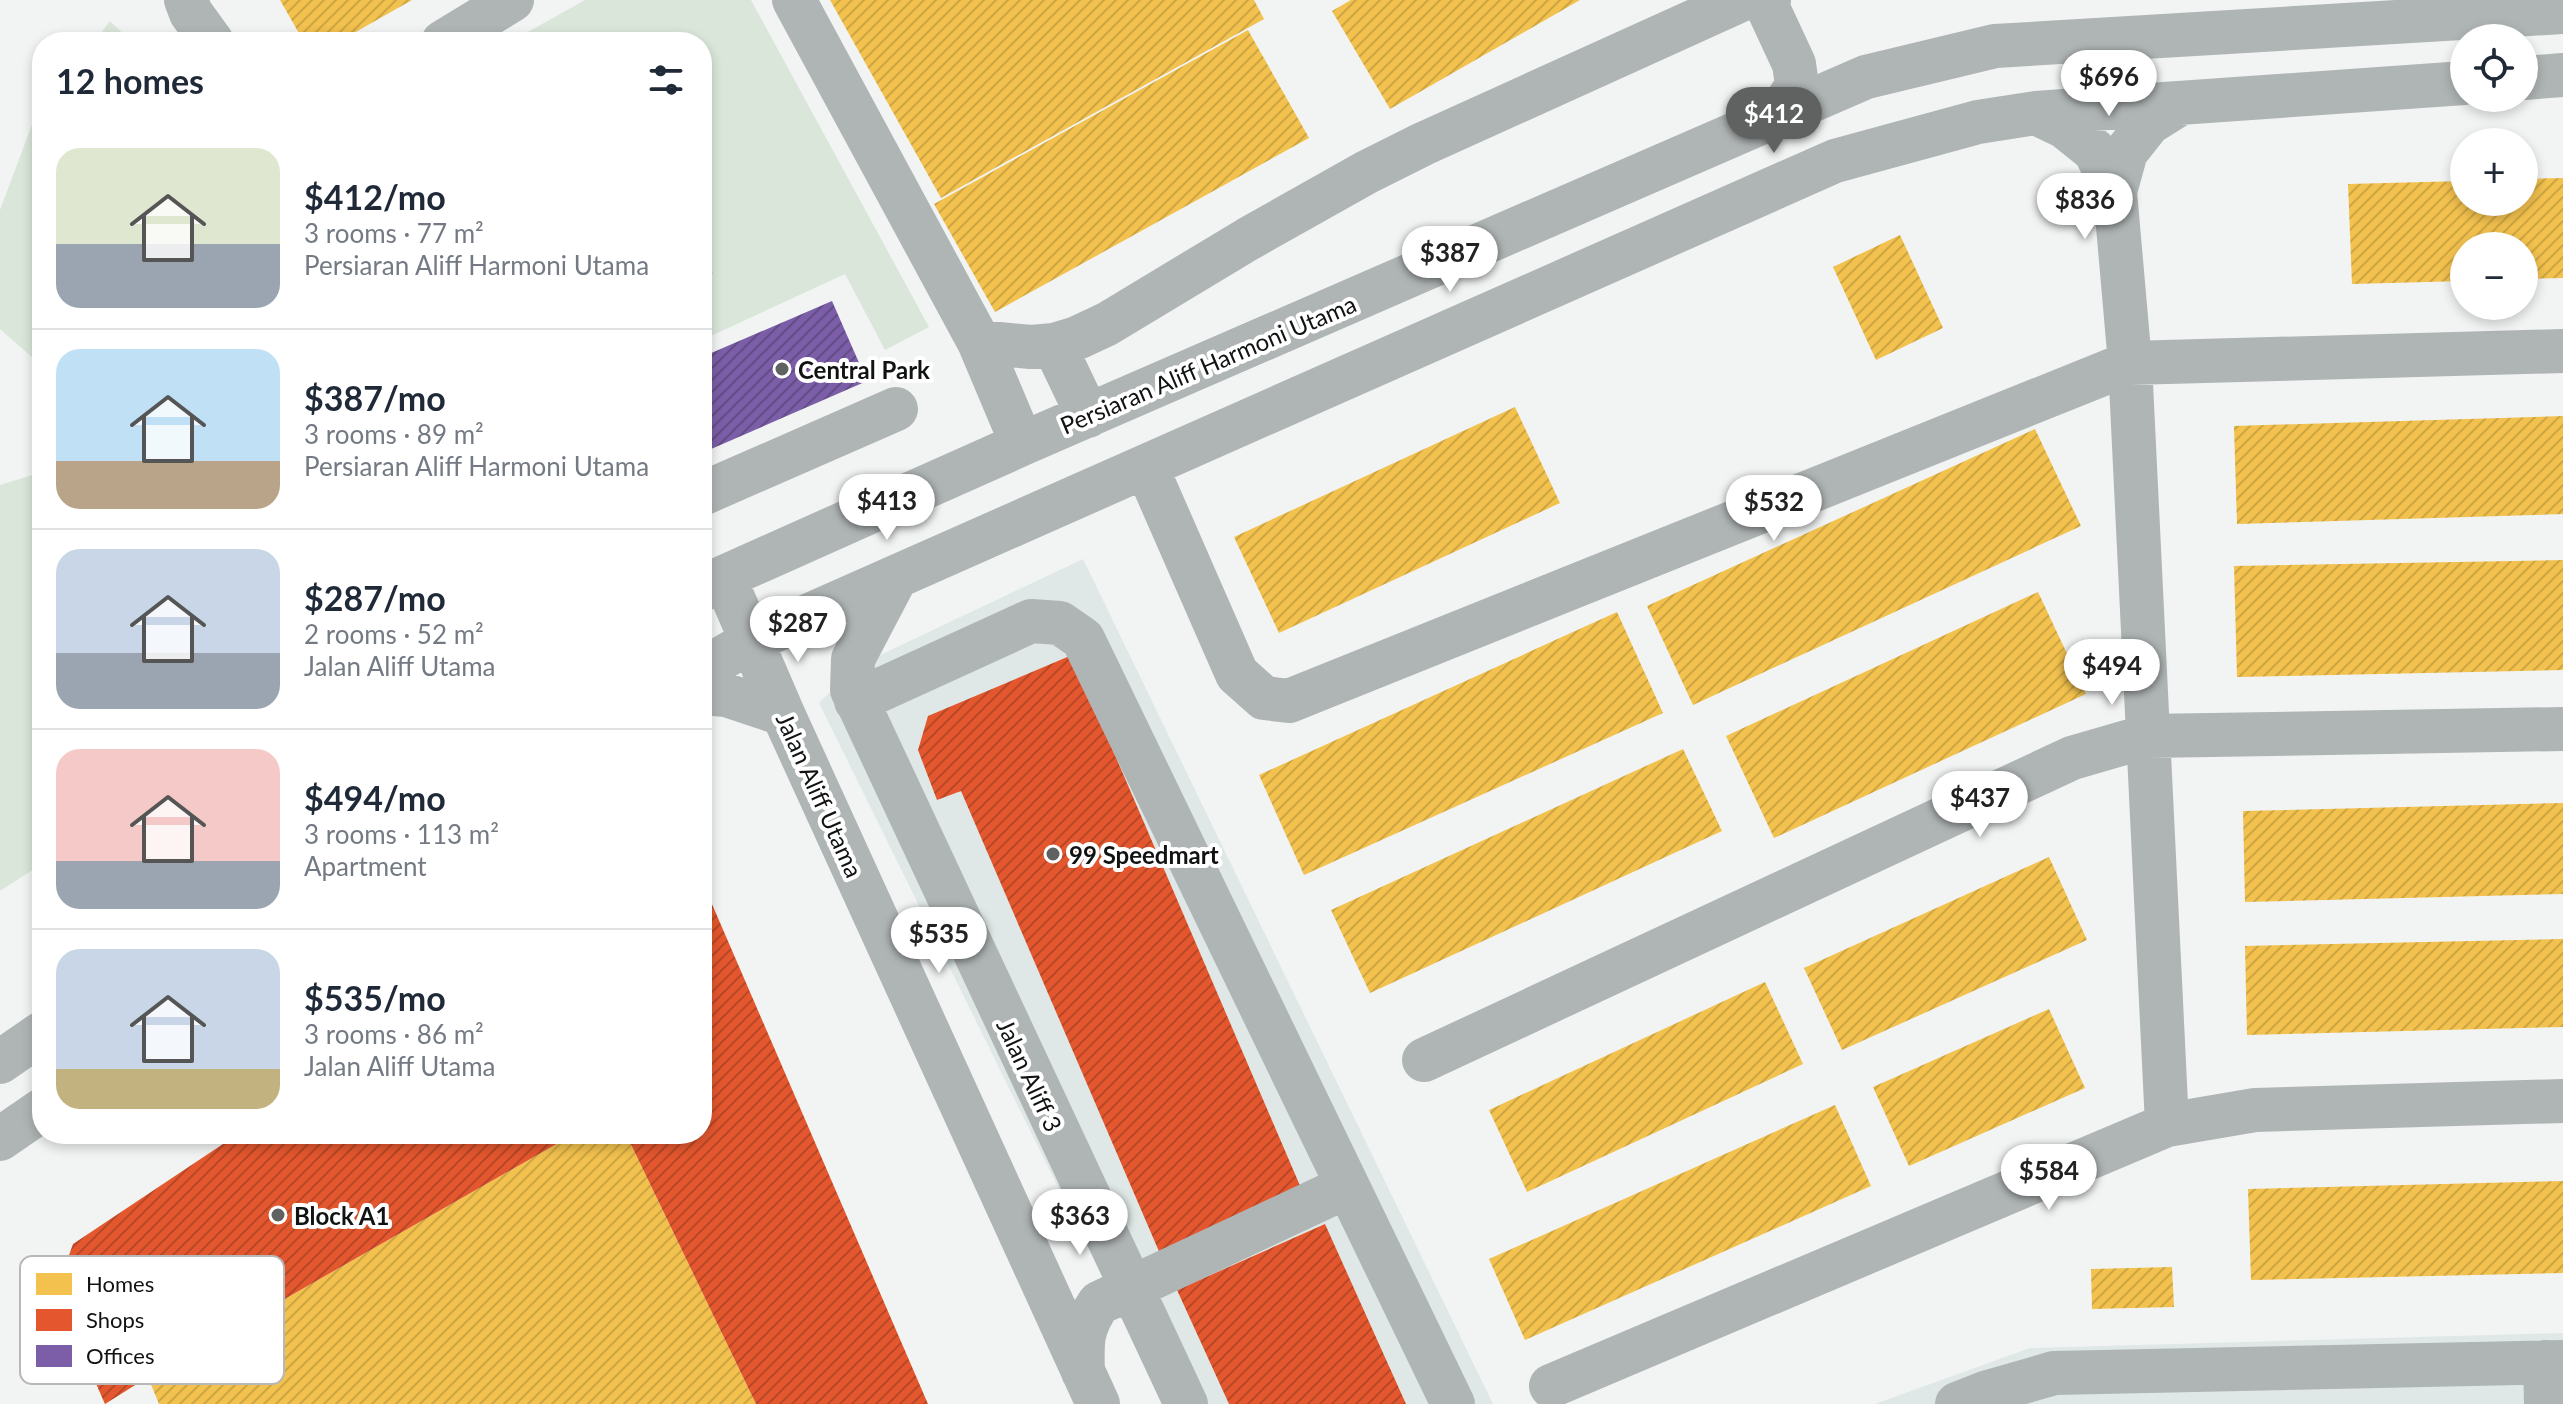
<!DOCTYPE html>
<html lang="en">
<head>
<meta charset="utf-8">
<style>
  :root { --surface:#fff; --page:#f6f6f7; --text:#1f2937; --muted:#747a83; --line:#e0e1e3; --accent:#5f6261 }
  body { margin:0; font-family:Lato,sans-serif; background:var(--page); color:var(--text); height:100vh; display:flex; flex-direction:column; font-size:30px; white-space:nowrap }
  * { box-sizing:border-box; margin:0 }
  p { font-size:26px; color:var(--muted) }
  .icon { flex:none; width:44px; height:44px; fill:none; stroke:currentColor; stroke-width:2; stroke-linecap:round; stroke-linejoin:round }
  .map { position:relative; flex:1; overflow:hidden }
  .side { position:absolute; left:32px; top:32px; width:680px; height:1112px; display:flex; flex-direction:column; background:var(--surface); border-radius:32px; box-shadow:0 4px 12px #0003 }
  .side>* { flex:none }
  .fabs { position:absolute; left:2450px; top:24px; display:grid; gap:16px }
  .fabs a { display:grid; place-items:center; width:88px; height:88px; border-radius:50%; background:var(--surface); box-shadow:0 4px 12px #0003; font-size:40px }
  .price { position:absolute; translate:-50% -68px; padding:0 18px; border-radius:28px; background:#fff; color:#222; font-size:26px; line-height:52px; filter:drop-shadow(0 2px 4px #0008) }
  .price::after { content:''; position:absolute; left:50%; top:48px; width:24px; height:18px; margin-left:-12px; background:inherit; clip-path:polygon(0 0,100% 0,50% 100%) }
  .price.current { background:var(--accent); color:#fff }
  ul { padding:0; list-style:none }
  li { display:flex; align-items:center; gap:24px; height:200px; padding:0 24px }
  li+li { border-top:2px solid var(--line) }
  li span { display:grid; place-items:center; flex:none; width:224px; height:160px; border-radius:24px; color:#555 }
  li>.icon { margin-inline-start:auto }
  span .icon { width:96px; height:96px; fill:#fffc; stroke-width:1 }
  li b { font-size:34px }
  h2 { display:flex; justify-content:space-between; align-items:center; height:96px; padding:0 24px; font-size:34px }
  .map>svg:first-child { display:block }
  .built { fill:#dfe8e6 }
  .garden { fill:#dae6da }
  .water { fill:url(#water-ripples) }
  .homes { fill:url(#homes-hatch) }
  .shops { fill:url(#shops-hatch) }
  .offices { fill:url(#offices-hatch) }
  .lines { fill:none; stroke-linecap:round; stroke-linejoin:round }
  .minor { stroke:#afb4b5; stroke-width:44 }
  .poi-dot { fill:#5f6261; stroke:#fff; stroke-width:3 }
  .labels { text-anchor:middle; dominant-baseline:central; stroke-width:8; stroke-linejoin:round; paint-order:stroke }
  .street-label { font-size:24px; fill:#111313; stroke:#fff }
  .poi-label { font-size:24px; font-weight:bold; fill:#111313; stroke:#fff; text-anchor:start }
  .key { fill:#fff; stroke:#b8b8b8; stroke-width:2 }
  .key-label { font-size:22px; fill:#111313 }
</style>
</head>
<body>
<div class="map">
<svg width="2563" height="1404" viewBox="0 0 2563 1404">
  <defs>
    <pattern id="water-ripples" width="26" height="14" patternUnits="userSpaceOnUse" patternTransform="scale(2)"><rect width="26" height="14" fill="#cae7f0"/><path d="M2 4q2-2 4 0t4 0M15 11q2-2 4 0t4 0" fill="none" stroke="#acc5cd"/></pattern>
    <pattern id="homes-hatch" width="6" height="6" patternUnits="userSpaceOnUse" patternTransform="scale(2)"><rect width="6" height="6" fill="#f2c14e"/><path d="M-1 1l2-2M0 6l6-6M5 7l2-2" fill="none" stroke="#cea543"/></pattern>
    <pattern id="shops-hatch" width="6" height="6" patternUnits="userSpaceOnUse" patternTransform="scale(2)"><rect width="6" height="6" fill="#e4572e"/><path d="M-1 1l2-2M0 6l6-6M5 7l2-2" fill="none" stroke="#b74726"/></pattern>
    <pattern id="offices-hatch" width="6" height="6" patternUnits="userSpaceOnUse" patternTransform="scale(2)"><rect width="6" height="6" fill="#7b5ea7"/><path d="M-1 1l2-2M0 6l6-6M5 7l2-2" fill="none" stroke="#634c87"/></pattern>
  </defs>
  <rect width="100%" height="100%" fill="#f1f4f3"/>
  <path class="built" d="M 1083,559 L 1493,1404 L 1165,1404 L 819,703 L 857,666 Z
    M 2563,1333 L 2563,1404 L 1875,1404 L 2030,1348 Z"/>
  <path class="garden" d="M 585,0 L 751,0 L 929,327 L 885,350 L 845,274 L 702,340 L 702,42 L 510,42 Z
    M 110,21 L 132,42 L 94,42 Z
    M 42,110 L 42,366 L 0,329 L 0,210 L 33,122 Z
    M 42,472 L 42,864 L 0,891 L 0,485 Z"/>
  <path class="water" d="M 702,179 L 709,183 C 709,199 706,214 705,229 C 704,257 725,279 702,304 Z"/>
  <path class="homes" d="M 280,0 L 412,0 L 338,42 L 304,42 Z
    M 830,0 L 1254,0 L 1264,19 L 941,198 Z
    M 1351,0 L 1580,0 L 1390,109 L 1332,11 Z
    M 1248,30 L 1309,138 L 995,312 L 934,204 Z
    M 2563,178 L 2563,278 L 2524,279 L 2524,246 L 2464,246 L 2464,281 L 2352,284 L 2348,184 L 2464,181 L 2464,202 L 2524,202 L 2524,179 Z
    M 1900,235 L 1943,328 L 1876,360 L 1833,267 Z
    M 1515,407 L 1560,503 L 1279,633 L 1234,537 Z
    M 2563,416 L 2563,514 L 2237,524 L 2234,426 Z
    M 2035,429 L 2081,526 L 1693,705 L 1647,606 Z
    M 2563,560 L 2563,670 L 2237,677 L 2234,566 Z
    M 2038,592 L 2086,694 L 1774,838 L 1726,736 Z
    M 1617,612 L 1663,713 L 1304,875 L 1259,775 Z
    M 1683,749 L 1722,831 L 1370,993 L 1331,910 Z
    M 2563,803 L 2563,894 L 2245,902 L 2243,811 Z
    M 2049,857 L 2087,940 L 1842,1050 L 1804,968 Z
    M 2563,939 L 2563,1027 L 2247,1035 L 2245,946 Z
    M 1765,982 L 1803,1064 L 1527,1192 L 1489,1110 Z
    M 702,991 L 714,1004 L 702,1011 Z
    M 2049,1009 L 2085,1088 L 1909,1166 L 1873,1087 Z
    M 1835,1105 L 1871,1186 L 1525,1340 L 1489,1259 Z
    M 301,1134 L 502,1134 L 105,1404 L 56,1291 Z
    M 574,1134 L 626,1134 L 756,1404 L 159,1404 L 148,1377 Z
    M 2563,1181 L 2563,1273 L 2251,1280 L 2248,1189 Z
    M 2172,1267 L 2174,1307 L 2092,1309 L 2091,1269 Z"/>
  <path class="shops" d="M 1072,655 L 1304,1195 L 1161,1256 L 961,791 L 937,800 L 918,750 L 928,716 Z
    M 702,881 L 928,1404 L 756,1404 L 626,1134 L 702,1134 Z
    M 238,1134 L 574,1134 L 148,1377 L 105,1404 L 56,1291 L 73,1244 Z
    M 1325,1224 L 1406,1404 L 1229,1404 L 1177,1290 Z"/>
  <path class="offices" d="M 832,301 L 867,381 L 702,453 L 702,357 Z"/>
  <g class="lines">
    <path class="minor" d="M 186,0 L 191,13 L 212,42
      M 794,0 L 979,342 L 1022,444
      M 1769,0 L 1768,8 L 1794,64 L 1797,85 L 1778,116
      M 443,42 L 512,0
      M 2524,78 L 2563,75
      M 2036,113 L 2065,127 L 2095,151 L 2115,192
      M 979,342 L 1031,347 L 1054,345 L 1077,338 L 1107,324 L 1248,239 L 1367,172 L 1423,144 L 1741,0
      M 1054,345 L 1088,416
      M 1146,466 L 1237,674 L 1264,698 L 1289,701 L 2130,363 L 2563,351
      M 702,494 L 896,409
      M 724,577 L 783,714 L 1098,1404
      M 896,577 L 853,659 L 852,690 L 1186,1404
      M 702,590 L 724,577 L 1022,444 L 1866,77 L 1995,46 L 2563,12
      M 702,670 L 751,641 L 1835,161 L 1978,122 L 2036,113 L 2464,83
      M 702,693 L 726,695 L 783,714
      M 856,701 L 1031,621 L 1060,623 L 1083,639 L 1453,1404
      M 1424,1060 L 2072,758 L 2148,736 L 2563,729
      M 0,1062 L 42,1033
      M 2167,1125 L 2130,363 L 2115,192 L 2126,152 L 2149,123 L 2181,103
      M 0,1139 L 42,1110
      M 2545,1362 L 2546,1404
      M 1083,1372 C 1082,1342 1081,1329 1099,1303 L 1346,1187
      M 1551,1386 L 2167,1125 L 2255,1110 L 2563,1101
      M 1957,1404 L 1985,1393 L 2054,1373 L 2563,1362"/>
  </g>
  <g class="poi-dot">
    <circle cx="782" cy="369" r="8"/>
    <circle cx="1053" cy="854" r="8"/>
    <circle cx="278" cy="1215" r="8"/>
  </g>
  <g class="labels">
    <g class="street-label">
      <text transform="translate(1208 364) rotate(-23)">Persiaran Aliff Harmoni Utama</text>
      <text transform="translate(820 795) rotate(66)">Jalan Aliff Utama</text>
      <text transform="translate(1030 1075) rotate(65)">Jalan Aliff 3</text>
    </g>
    <g class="poi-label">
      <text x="798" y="369">Central Park</text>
      <text x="1069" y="854">99 Speedmart</text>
      <text x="294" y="1215">Block A1</text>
    </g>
  </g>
  <rect x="20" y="1256" width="264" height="128" rx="12" class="key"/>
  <rect x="36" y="1273" width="36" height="22" fill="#f2c14e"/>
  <rect x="36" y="1309" width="36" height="22" fill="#e4572e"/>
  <rect x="36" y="1345" width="36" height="22" fill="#7b5ea7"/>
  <g class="key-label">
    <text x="86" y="1292">Homes</text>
    <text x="86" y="1328">Shops</text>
    <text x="86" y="1364">Offices</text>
  </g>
</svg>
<div class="fabs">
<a><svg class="icon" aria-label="locate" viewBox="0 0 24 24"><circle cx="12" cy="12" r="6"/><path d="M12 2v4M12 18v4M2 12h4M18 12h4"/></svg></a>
<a>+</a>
<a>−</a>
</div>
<b class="price" style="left:2109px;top:118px">$696</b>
<b class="price current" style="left:1774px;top:155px">$412</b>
<b class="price" style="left:2085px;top:241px">$836</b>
<b class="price" style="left:1450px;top:294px">$387</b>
<b class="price" style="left:887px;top:542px">$413</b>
<b class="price" style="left:1774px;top:543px">$532</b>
<b class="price" style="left:798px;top:664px">$287</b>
<b class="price" style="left:2112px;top:707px">$494</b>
<b class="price" style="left:1980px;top:839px">$437</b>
<b class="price" style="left:939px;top:975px">$535</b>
<b class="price" style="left:2049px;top:1212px">$584</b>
<b class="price" style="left:1080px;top:1257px">$363</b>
<section class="side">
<h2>12 homes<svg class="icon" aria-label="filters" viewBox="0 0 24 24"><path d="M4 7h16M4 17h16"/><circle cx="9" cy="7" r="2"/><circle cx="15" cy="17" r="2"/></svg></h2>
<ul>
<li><span style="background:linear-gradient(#dfe7d0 60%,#9aa5b1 0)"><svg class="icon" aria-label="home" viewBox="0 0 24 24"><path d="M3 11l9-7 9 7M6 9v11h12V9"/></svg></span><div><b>$412/mo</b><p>3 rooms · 77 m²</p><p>Persiaran Aliff Harmoni Utama</p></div></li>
<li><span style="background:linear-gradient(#bfe0f5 70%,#b9a48a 0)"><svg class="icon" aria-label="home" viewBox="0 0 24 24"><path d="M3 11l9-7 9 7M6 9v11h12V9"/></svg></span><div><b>$387/mo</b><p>3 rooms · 89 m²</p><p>Persiaran Aliff Harmoni Utama</p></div></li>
<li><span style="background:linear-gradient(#c9d6e8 65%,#9aa5b1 0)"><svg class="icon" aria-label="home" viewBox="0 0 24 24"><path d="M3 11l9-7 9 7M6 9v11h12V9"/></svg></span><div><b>$287/mo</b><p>2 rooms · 52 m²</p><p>Jalan Aliff Utama</p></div></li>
<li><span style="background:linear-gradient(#f6c9c9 70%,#9aa5b1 0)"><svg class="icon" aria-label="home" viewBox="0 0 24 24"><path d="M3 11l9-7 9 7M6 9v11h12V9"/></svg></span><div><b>$494/mo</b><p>3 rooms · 113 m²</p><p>Apartment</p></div></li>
<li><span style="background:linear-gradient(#c9d6e8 75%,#c2b280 0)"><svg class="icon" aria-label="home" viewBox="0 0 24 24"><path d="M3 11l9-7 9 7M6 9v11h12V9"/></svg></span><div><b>$535/mo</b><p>3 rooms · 86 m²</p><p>Jalan Aliff Utama</p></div></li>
</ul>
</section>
</div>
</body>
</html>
